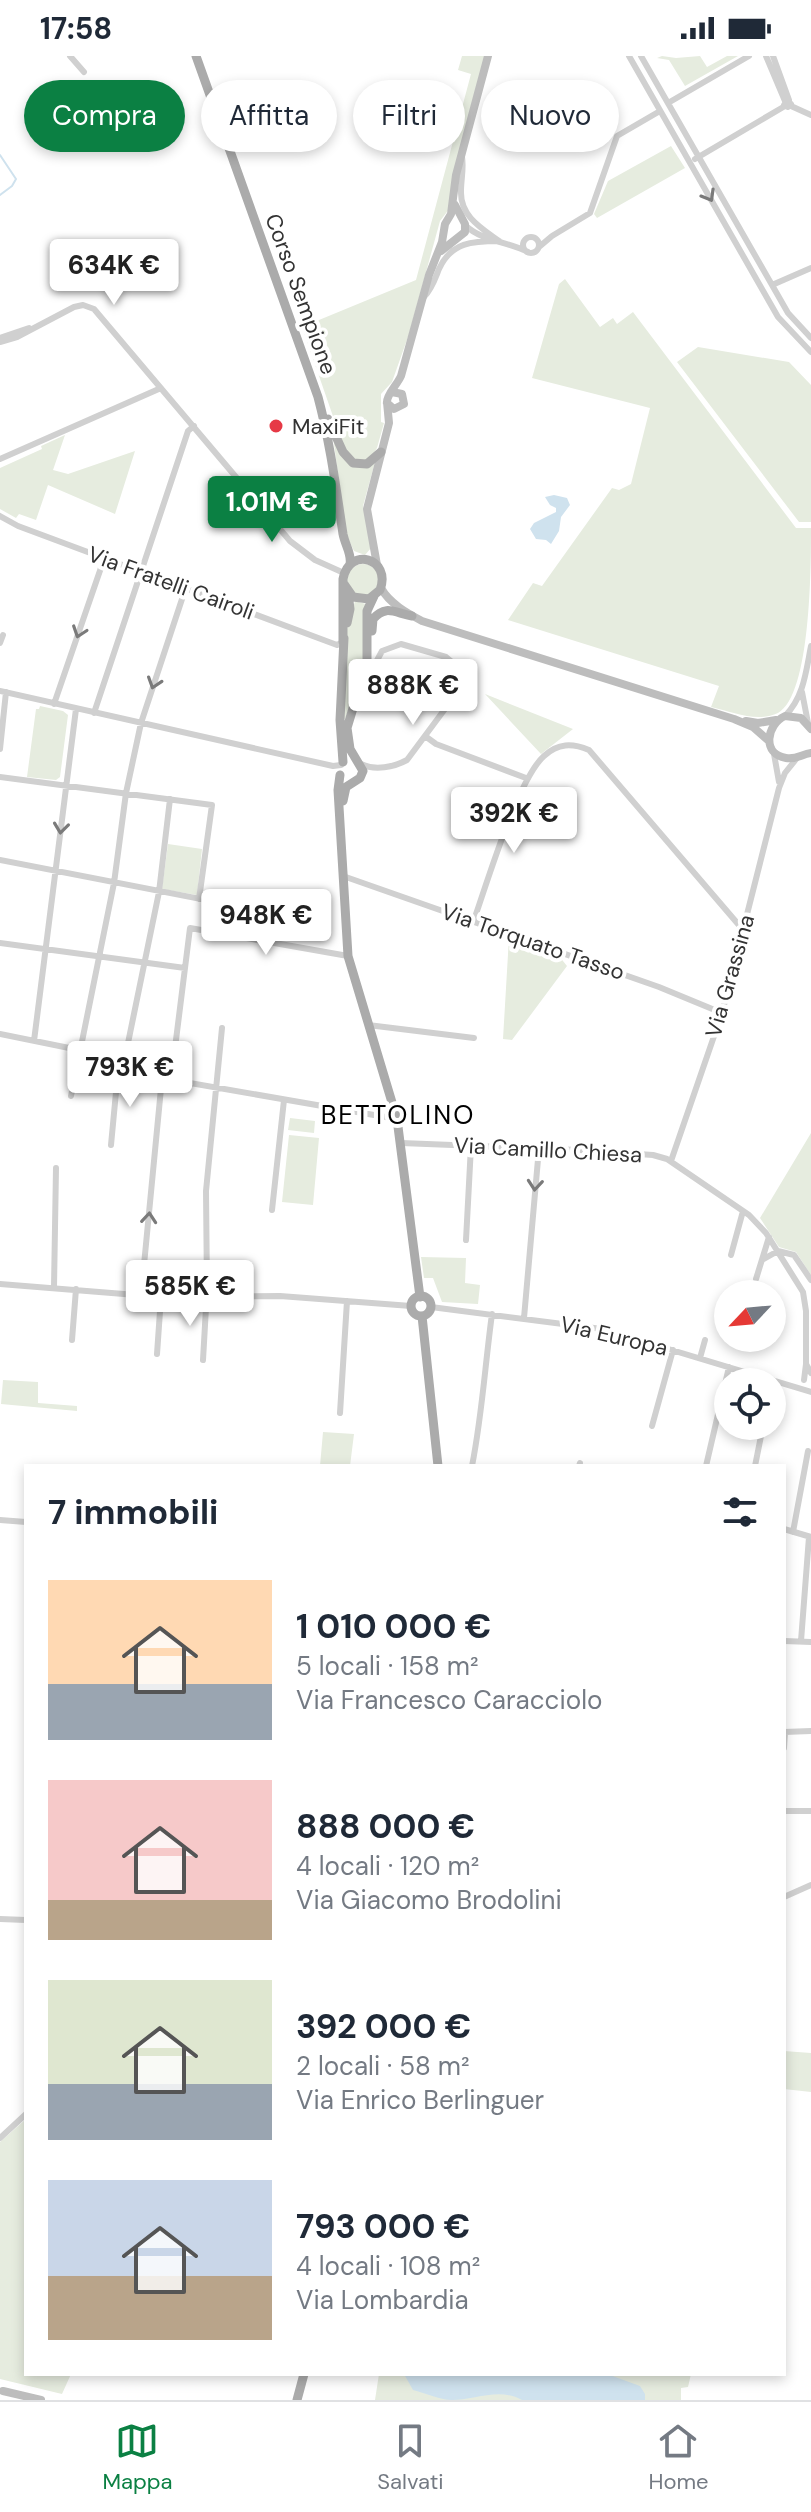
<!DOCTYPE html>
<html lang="it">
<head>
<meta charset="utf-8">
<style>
  :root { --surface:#fff; --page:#f2f2f3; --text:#1f2937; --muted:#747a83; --line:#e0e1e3; --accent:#0b8043 }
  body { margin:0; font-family:"DM Sans",sans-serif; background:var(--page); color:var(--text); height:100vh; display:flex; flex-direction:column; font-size:30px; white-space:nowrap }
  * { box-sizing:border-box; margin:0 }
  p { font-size:26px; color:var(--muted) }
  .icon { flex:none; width:44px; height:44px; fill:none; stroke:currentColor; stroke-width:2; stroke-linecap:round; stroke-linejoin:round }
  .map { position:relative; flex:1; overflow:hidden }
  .panel { position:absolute; left:24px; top:1408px; width:762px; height:912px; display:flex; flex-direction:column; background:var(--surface); border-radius:0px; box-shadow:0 4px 12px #0003 }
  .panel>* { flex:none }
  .banner { position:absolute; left:24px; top:24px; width:764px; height:72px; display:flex; gap:16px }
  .needle { width:52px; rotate:244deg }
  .tools { position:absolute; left:714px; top:1224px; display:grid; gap:16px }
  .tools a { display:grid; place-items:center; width:72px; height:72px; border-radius:50%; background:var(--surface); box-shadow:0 4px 12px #0003; font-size:40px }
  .price { position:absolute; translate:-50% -68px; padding:0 18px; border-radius:8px; background:#fff; color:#222; font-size:26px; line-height:52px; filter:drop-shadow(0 2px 4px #0008) }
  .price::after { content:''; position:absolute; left:50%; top:48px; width:24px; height:18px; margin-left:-12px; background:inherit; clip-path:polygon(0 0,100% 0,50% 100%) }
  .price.on { background:var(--accent); color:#fff }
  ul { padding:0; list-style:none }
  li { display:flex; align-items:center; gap:24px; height:200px; padding:0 24px }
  li span { display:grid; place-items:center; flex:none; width:224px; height:160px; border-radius:0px; color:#555 }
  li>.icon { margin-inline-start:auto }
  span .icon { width:96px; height:96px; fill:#fffc; stroke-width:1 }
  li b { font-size:34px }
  h2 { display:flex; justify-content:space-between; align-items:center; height:96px; padding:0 24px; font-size:34px }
  .chip { padding:0 28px; border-radius:36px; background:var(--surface); box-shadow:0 4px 12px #0003; font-size:28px; line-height:72px }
  .chip.on { background:var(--accent); color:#fff }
  .status { display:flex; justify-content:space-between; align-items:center; height:56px; padding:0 40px; background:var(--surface); direction:ltr }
  .status svg { height:22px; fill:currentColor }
  .tabs { display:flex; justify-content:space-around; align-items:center; height:112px; border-top:2px solid var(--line); background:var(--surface); font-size:22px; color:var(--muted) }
  .tabs a { display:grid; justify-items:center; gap:4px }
  .tabs .on { color:var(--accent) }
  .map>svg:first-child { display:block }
  .green { fill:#e6ecdf }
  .water { fill:#cfe2ee }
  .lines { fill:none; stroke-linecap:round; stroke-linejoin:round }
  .stream { stroke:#cfe2ee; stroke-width:2 }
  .street { stroke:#d0d0d0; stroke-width:6 }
  .secondary { stroke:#bdbdbd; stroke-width:8 }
  .primary { stroke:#ababab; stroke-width:9 }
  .oneway { stroke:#7a7a7a }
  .poi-dot { fill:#e63946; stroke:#fff; stroke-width:3 }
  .labels { text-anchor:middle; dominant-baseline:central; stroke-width:8; stroke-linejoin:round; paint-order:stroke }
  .street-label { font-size:22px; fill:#333; stroke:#fff }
  .poi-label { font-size:22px; fill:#333; stroke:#fff; text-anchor:start }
  .quarter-label { font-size:26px; letter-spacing:2px; fill:#000; stroke:#fff }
</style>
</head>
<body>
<div class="status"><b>17:58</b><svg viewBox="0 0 49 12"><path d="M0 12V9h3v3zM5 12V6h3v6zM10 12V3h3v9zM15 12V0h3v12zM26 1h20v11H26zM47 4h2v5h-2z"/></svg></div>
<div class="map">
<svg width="811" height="2344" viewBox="0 0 811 2344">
  <rect width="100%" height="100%" fill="#fff"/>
  <path class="green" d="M 462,0 L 485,0 L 450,152 L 440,165 L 409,278 L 392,326 L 381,338 L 381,366 L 384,367 L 377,392 L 370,403 L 358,406 L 344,392 L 302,271 L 416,224 L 471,18 L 458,14 Z
    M 662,0 L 676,2 L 700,0 L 707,11 L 727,0 L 738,0 L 685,30 L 669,4 L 657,2 Z
    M 671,90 L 685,112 L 597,162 L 594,158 L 608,125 Z
    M 565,223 L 600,271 L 613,262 L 617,268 L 633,256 L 796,472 L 811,472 C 811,510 811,639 778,657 C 757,667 733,656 711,651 L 719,630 L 508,564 L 533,527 L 542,530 L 612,432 L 619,434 L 631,428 L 650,352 L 532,322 L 559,228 Z
    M 698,291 L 789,306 L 811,329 L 811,466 L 799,466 L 677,306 Z
    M 332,373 L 345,404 L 375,406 L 363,450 L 371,492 L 365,499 L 354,495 L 346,478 Z
    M 65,379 L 53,414 L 68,418 L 135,395 L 115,458 L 48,429 L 36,464 L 19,458 L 16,462 L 0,453 L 0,412 L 42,393 L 41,390 Z
    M347 524a16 16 0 1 1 32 0a16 16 0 1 1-32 0Z
    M 355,545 L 366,548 L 365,605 L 345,663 L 342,663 L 347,573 Z
    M 485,638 L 573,673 L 541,698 Z
    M 40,650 L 63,655 L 68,659 L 60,721 L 56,724 L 27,721 L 36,653 L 39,653 Z
    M 168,788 L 202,793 L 197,839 L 162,833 Z
    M 509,881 L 559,900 L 567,910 L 512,984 L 503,983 Z
    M 290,1062 L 315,1065 L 314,1077 L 288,1074 Z
    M 811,1077 L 811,1219 L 796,1196 L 779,1191 L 760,1162 Z
    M 289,1079 L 319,1082 L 313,1149 L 282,1146 Z
    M 421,1201 L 466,1202 L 465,1227 L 480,1229 L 478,1248 L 442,1246 L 433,1222 L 424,1222 Z
    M 3,1324 L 38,1326 L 38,1347 L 77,1350 L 77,1355 L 1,1348 Z
    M 323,1376 L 354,1378 L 350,1410 L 320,1410 Z
    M 784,1995 L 811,1997 L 811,2036 L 784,2033 Z
    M 26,2063 L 26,2318 L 71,2318 L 62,2338 L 0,2323 L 0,2086 Z
    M 379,2318 L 691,2318 L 688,2331 L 681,2332 L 681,2344 L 375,2344 Z"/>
  <path class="water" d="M 554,439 L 567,442 L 570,449 L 561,461 L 559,475 L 551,488 L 546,484 L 536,483 L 530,473 L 534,467 L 556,456 L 556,452 L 550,449 L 545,441 Z
    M 404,2318 L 607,2318 L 640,2330 L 645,2338 L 645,2344 L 522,2344 C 499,2331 475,2344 451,2344 C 438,2343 425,2337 413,2334 Z"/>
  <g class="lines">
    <path class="stream" d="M 0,99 L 16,123 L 12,130 L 0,139"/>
    <path class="street" d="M 70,0 L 84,16
      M 629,0 L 778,261 L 811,296
      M 641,0 L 788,257 L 811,282
      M 766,0 L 785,45
      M 773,0 L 789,44
      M 787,44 L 791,48 L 788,51 L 784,49 Z
      M 668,47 L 749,0
      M 791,50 L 811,59
      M 462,101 C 464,112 461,123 461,135 C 460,160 481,172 499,185
      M 695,103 L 785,50
      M 466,170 C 482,185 509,186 528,196
      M523 189a8 8 0 1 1 16 0a8 8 0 1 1-16 0Z
      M 539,191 L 552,180 L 590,157 L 617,80 L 660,55
      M 772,229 L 811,212
      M 424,241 C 432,233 435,223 439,213 C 451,186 473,185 499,185
      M 0,282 L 29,272
      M 0,286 L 17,281 L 74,251 L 83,249 L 94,253 L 290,485 L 315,504 L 344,517
      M 0,403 L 161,332
      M 0,460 L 18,470 L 337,589 L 343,586
      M 0,587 L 3,579
      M455 618a8 8 0 1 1 16 0a8 8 0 1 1-16 0Z
      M 363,620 L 373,612 L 382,595 L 401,588 L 446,601 L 452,606 L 455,614
      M 0,635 L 333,710 L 341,709
      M 802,636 L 808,667
      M 54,648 L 104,503
      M 94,657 L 188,375 L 194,370
      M 785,660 C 804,641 806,615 811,590
      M 425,680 L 436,688 L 526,722
      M 0,693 L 6,636
      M 774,698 L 779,726
      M 361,708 C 375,715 394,711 407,704 L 465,626
      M 0,721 L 212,749 L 199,843
      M 0,804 L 278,858
      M 343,820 L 659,931 L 722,957
      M 474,864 C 487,827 518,723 544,700 C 558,687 572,687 589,694 L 744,875
      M 0,887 L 185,912
      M 368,969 L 474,982
      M 0,978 L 79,994
      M 34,985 L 76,653
      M 128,987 L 159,836 L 170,743
      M 104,1012 L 397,1063
      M 171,1024 L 190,872 L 348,900
      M 71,1040 L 114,827 L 126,737 L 141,667 L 185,534
      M 401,1087 L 578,1094 L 653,1099 L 667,1103 L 749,1159 L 766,1177 L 803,1236 L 806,1255 L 806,1308
      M 111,1089 L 118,1015
      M 671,1105 L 722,957 L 779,732 L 785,717 L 797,702
      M 272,1154 L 284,1044
      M 466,1184 L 471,1090
      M 731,1199 L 743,1155
      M 762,1204 L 778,1195 L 794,1199 L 811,1224
      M 144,1213 L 207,1212
      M 756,1223 L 769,1181
      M 0,1228 L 161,1241 L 280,1240 L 411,1250
      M 54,1231 L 56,1112
      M 141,1240 L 162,1022
      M 431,1251 L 602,1273 L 811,1336
      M 524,1262 L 539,1092
      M 72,1284 L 76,1233
      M 157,1298 L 161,1241
      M 700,1302 L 705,1284
      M 203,1304 L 207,1234 L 206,1135 L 222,972
      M 804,1324 L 806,1308 L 811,1317
      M 340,1357 L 347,1245
      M 652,1370 L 673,1294
      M 472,1410 C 482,1360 485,1309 492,1258
      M 579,1410 L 580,1407
      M 706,1410 L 729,1311
      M 755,1410 L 763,1370
      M 0,1464 L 26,1466
      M 784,1473 L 811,1481
      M 793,1476 L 808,1395
      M 784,1585 L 811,1586
      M 801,1585 L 809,1481
      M 784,1676 L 811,1675
      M 784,1692 L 785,1676
      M 784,1755 L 811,1755
      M 784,1841 L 811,1829
      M 0,1863 L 26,1864
      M 0,2082 L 26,2058"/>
    <path class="secondary" d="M 441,195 L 465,176 L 465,168 L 455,149
      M 387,346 C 387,338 397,329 401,320 L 429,219 L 442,186 L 445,168 L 451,158 L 456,119 L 488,0
      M 387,347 L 394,353 L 404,348 L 402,338 L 392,336
      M 377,509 L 367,453 L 389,367 L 387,346
      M 381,532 C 389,547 407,557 422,565 L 734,663 L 753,671 L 769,685
      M 746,665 L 758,667 L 776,664
      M 811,673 L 801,662 L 785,660 C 766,669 762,698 786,702 C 796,704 802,698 811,697
      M 3,2335 L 41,2344"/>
    <path class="primary" d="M 196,0 L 318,341 C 330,386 336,432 343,478 C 345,489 352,498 350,508
      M 328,363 L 343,396 L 353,407 L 367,408 L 381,396
      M 347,567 L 350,553 L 348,537
      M 372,575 L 373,563 C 386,548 395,557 412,560
      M 343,586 L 343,523 C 349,490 392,502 380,534 L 369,543 L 353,541 L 344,528
      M 343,706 L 340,664 L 344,582
      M 340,719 L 338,734 L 348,900 L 397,1063 L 420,1241
      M 343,745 L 346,731 L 360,722 L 363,715 L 350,693 L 347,672 L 367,606 L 367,555 L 374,540
      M411 1250a10 10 0 1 1 20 0a10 10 0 1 1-20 0Z
      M 422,1260 L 438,1410
      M 297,2344 L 304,2318"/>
  </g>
  <defs><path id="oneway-chevron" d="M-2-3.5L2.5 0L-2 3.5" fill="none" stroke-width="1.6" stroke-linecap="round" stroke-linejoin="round" transform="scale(2)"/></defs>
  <g class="oneway">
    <use href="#oneway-chevron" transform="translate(709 140) rotate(60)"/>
    <use href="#oneway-chevron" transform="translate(79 576) rotate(109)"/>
    <use href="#oneway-chevron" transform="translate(154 627) rotate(108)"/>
    <use href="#oneway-chevron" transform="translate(61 772) rotate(97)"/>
    <use href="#oneway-chevron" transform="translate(535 1129) rotate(95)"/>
    <use href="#oneway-chevron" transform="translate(149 1162) rotate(-85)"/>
  </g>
  <circle class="poi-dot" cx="276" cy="370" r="8"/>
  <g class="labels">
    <g class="street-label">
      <text transform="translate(301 238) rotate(70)">Corso Sempione</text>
      <text transform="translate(171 527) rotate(20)">Via Fratelli Cairoli</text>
      <text transform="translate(533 886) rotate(19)">Via Torquato Tasso</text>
      <text transform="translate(730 920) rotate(-74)">Via Grassina</text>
      <text transform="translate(548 1094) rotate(3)">Via Camillo Chiesa</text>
      <text transform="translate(614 1280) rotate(13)">Via Europa</text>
    </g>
    <g class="poi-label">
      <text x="292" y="370">MaxiFit</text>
    </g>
    <g class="quarter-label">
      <text x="398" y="1059">BETTOLINO</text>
    </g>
  </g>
</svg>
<div class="tools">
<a><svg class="needle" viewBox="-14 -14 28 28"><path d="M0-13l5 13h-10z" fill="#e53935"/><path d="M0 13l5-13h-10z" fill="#747a83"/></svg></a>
<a><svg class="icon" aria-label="locate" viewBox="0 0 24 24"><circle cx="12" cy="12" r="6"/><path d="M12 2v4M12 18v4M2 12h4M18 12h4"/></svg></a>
</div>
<b class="price" style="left:114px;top:251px">634K €</b>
<b class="price on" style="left:272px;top:488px">1.01M €</b>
<b class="price" style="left:413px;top:671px">888K €</b>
<b class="price" style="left:514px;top:799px">392K €</b>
<b class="price" style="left:266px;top:901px">948K €</b>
<b class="price" style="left:130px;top:1053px">793K €</b>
<b class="price" style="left:190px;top:1272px">585K €</b>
<div class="banner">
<a class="chip on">Compra</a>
<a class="chip">Affitta</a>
<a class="chip">Filtri</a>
<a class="chip">Nuovo</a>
</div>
<section class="panel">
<h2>7 immobili<svg class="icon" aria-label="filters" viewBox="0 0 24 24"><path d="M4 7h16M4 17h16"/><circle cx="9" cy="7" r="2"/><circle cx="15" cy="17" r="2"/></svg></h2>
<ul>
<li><span style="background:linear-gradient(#ffd9b3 65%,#9aa5b1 0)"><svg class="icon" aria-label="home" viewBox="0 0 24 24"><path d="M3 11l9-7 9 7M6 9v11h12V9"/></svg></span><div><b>1 010 000 €</b><p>5 locali · 158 m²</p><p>Via Francesco Caracciolo</p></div></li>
<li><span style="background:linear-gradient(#f6c9c9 75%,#b9a48a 0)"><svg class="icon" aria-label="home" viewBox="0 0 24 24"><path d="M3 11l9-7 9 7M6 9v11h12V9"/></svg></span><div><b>888 000 €</b><p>4 locali · 120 m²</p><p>Via Giacomo Brodolini</p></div></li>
<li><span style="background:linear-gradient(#dfe7d0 65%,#9aa5b1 0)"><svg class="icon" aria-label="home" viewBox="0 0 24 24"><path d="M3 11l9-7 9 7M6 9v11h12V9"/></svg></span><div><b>392 000 €</b><p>2 locali · 58 m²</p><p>Via Enrico Berlinguer</p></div></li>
<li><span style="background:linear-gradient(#c9d6e8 60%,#b9a48a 0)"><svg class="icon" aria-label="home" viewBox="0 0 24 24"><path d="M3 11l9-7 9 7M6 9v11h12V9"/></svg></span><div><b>793 000 €</b><p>4 locali · 108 m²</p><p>Via Lombardia</p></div></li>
</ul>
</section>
</div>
<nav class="tabs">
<a class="on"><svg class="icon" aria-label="map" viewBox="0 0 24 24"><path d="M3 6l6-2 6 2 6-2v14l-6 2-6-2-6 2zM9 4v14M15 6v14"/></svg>Mappa</a>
<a><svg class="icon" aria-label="saved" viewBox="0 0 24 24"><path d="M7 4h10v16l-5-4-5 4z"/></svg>Salvati</a>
<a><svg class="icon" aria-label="home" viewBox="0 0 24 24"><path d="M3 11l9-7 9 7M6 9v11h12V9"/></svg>Home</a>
</nav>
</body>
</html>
